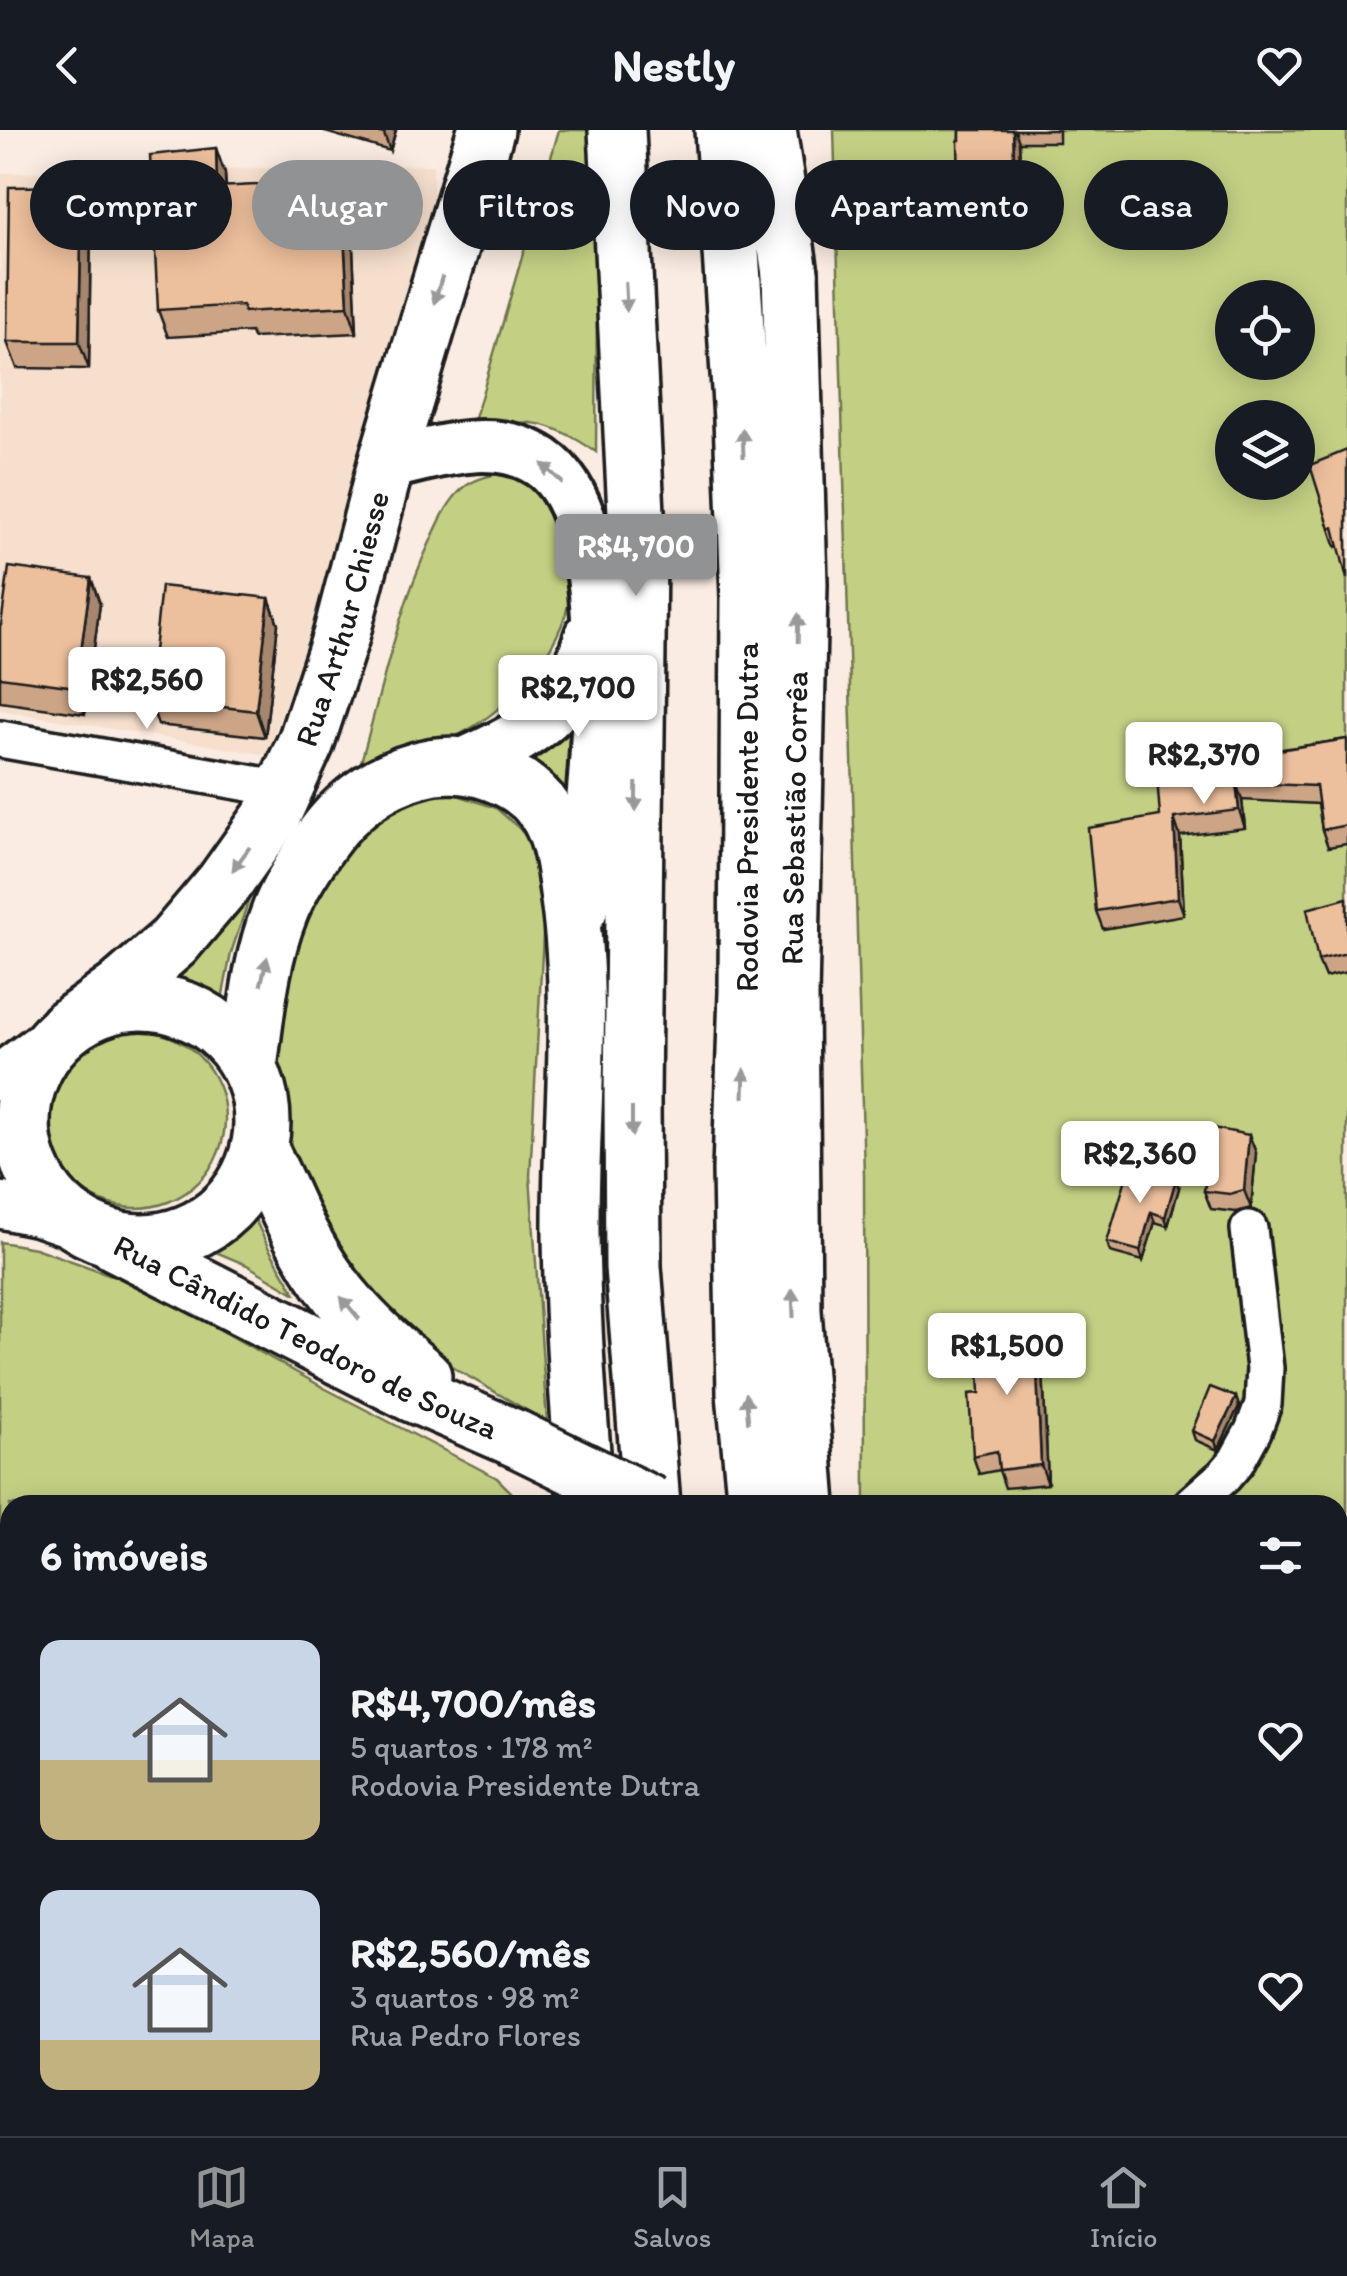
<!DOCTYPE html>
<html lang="pt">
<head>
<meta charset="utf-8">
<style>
  :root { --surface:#171b24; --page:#242831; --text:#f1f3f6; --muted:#9ea1a6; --line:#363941; --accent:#919294 }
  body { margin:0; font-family:Itim,sans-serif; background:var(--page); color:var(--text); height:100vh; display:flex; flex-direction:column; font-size:38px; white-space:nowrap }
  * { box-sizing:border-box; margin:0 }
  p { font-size:32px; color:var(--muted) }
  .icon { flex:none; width:55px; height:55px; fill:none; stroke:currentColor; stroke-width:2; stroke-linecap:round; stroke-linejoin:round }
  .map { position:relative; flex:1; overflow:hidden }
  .side { position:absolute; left:0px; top:1365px; width:1348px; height:642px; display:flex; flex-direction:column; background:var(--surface); border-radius:30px 30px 0 0; box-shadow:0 5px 25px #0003 }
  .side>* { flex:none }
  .hud { position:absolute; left:30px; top:30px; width:1288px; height:90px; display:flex; gap:20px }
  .buttons { position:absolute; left:1215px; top:150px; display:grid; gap:20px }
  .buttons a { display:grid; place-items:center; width:100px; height:100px; border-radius:50%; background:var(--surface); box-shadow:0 5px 25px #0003; font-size:50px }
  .price { position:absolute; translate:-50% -85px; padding:0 22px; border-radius:10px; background:#fff; color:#222; font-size:32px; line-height:65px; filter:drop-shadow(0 2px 5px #0008) }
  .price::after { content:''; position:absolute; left:50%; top:60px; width:30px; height:22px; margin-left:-15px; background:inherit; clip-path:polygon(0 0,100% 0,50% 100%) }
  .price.active { background:var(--accent); color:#fff }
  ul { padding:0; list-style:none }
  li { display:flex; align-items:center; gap:30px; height:250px; padding:0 40px }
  li span { display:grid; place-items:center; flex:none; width:280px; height:200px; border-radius:20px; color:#555 }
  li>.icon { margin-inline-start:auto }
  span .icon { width:120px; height:120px; fill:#fffc; stroke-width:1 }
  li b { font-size:42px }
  h2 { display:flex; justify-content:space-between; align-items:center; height:120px; padding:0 40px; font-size:42px }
  .chip { padding:0 35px; border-radius:45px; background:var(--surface); box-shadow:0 5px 25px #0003; font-size:35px; line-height:90px }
  .chip.active { background:var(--accent); color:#fff }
  header { display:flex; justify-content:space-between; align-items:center; height:130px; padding:0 40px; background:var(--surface); font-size:45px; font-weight:800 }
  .tabs { display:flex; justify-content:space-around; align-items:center; height:140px; border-top:2px solid var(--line); background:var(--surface); font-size:28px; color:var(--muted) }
  .tabs a { display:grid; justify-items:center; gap:5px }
  .tabs .active { color:var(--accent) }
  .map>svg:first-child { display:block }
  .built { fill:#f6dfcd }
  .green { fill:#c3d084; stroke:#707650; stroke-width:2.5; fill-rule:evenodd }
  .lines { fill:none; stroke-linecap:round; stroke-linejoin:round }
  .minor-casing { stroke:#1c1c1c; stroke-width:42 }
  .tertiary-casing { stroke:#1c1c1c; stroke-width:52 }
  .secondary-casing { stroke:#1c1c1c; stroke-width:58 }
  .primary-casing { stroke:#1c1c1c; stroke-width:62 }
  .motorway-casing { stroke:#1c1c1c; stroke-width:62 }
  .minor { stroke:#fff; stroke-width:35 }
  .tertiary { stroke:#fff; stroke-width:45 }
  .secondary { stroke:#fff; stroke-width:50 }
  .primary { stroke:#fff; stroke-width:55 }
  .motorway { stroke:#fff; stroke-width:55 }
  .primary-bridge-casing { stroke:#1c1c1c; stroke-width:62; stroke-linecap:butt }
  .primary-bridge { stroke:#fff; stroke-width:55 }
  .wall { fill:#cca587; stroke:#1c1c1c; stroke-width:2.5 }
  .shaded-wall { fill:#a6866e; stroke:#1c1c1c; stroke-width:2.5 }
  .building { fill:#edc09d; stroke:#1c1c1c; stroke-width:2.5 }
  .oneway { fill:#999 }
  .labels { text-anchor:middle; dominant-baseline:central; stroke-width:10; stroke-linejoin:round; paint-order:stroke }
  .street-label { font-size:32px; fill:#1c1c1c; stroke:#fff }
</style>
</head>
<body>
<header><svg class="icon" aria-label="back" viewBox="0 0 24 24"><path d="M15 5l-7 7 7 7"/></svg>Nestly<svg class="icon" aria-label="heart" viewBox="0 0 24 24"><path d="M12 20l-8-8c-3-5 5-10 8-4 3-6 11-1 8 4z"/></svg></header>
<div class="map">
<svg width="1347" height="2006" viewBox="0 0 1347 2006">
  <rect width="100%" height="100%" fill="#faece2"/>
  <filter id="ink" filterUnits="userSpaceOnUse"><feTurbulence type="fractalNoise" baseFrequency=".01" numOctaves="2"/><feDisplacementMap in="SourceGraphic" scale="20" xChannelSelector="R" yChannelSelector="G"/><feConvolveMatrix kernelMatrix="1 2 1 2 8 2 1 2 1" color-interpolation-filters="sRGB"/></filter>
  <g filter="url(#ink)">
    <path class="built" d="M 433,35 L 433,148 L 267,625 L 0,580 L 0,43 Z"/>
    <path class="green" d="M 559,0 L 598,0 L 596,322 C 549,289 525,286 471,302 Z
      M 834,0 L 1347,0 L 1347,1794 L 1338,1796 L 1338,1375 L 865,1375 L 864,1045 ZM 1232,168 L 1298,168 L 1298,232 L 1232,232 ZM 1232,288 L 1298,288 L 1298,352 L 1232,352 Z
      M 500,344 L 525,349 L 552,368 C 557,389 571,432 571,451 C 570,512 513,577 462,603 C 430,620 393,628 359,639 C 381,563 397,482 431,410 C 438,394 446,376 458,363 C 469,351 484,346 500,344 Z
      M 573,568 L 572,681 L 516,628 Z
      M 437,658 L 496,678 L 520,699 L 537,722 L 545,768 L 530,1046 L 547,1292 L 452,1237 L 363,1160 L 290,1034 L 280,992 L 277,944 L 279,897 L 295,812 L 345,701 Z
      M 256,748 L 231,823 L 220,880 L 185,859 L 154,851 Z
      M47 989a89 89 0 1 1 178 0a89 89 0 1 1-178 0Z
      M 248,1074 L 268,1117 L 296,1164 L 247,1135 L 199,1115 L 223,1099 Z
      M 0,1112 L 35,1118 L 142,1156 L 326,1259 L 497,1348 L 524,1375 L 10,1375 L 10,1402 L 0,1403 Z
      M 848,1998 L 1116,1998 L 1116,2006 L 847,2006 Z"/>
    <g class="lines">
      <defs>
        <path id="minor" d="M 0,609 L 283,659
          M 1191,1375 L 1224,1346 L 1236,1332 L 1253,1301 L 1263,1274 L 1265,1238 L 1249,1099
          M 502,2006 L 503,1998"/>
        <path id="tertiary" d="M 0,947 L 66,898
          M 0,1075 L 39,1083 L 94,1102"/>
        <path id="secondary" d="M 386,334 C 435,323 495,301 541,332 C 632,393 590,680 582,779
          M 459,636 C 499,618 541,600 567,563 C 578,546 584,524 591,505"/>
        <g id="primary">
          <path d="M 790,143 L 799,454 L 790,867 L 793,1181 L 808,1375"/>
          <circle cx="142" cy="992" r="120"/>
          <path id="s1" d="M 66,898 L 120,859 L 174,812 L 224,753 L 273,684 L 306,612 L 341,506 L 386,334 L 486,0"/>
          <path d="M 249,937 C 256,885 260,831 280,781 C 287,763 298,745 309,728 C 324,704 340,683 364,666 C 379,655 399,645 418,640 C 463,625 527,646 550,689 C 563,714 565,742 569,769 C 585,880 570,992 571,1103 C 572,1194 579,1284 586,1375"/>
          <path d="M 259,1019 C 276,1049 287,1082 304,1111 C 336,1170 372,1204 423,1246"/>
          <path id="s2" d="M 116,1113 L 413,1264 L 517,1309"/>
          <path d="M 1150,1998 L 1151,2006"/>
          <path d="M 573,2006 L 575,1998"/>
          <path d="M 837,2006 L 838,1998"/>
        </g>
        <path id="motorway" d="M 617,0 L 638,423 L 632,968 L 633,1137 L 652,1375
          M 723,0 L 742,289 L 749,467 L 747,862 L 741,1040 L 745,1264 L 756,1375
          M 768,0 L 790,143
          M 647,2006 L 649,1998
          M 797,2006 L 797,1998"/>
      </defs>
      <use href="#minor" class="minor-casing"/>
      <use href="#tertiary" class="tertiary-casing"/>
      <use href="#secondary" class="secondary-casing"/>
      <use href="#primary" class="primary-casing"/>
      <use href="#motorway" class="motorway-casing"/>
      <use href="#minor" class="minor"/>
      <use href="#tertiary" class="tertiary"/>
      <use href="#secondary" class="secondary"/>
      <use href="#primary" class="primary"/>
      <use href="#motorway" class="motorway"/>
      <defs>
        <path id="primary-bridge" d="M 517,1309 L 652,1375"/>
      </defs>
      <use href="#primary-bridge" class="primary-bridge-casing"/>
      <use href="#primary-bridge" class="primary-bridge"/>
    </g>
    <path class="wall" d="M 324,0 L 396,0 L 390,21 L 325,2 Z
      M 960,0 L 1059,0 L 1059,12 L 1019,12 L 1022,78 L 966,81 L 959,62 Z
      M 225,44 L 226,57 L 341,51 L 351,78 L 357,203 L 253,208 L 251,202 L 168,207 L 158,180 Z
      M 91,82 L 89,239 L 17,238 L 7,212 Z
      M 1347,320 L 1339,416 L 1336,417 L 1330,399 Z
      M 91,448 L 100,474 L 85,584 L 0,572 L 0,495 Z
      M 269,468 L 278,494 L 265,607 L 158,595 L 149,568 Z
      M 1347,609 L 1347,714 L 1328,717 L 1322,700 L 1318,674 L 1242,670 L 1245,698 L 1180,706 L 1184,785 L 1103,799 L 1096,781 L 1160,686 L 1258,623 Z
      M 1347,768 L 1347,842 L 1325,847 L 1318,830 Z
      M 1249,1005 L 1256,1023 L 1251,1078 L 1236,1082 L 1211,1079 L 1204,1061 Z
      M 1179,1058 L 1168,1096 L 1155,1092 L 1143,1131 L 1110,1122 L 1107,1112 Z
      M 1042,1214 L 1048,1354 L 1005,1358 L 999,1340 L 979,1344 L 973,1326 L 980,1263 Z
      M 1239,1276 L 1218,1320 L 1195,1310 L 1192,1301 Z
      M 1338,1666 L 1347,1673 L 1347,1757 L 1338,1751 Z
      M 0,1860 L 10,1860 L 10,1972 L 0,1972 Z"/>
    <path class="shaded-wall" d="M 385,0 L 396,0 L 390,21 L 384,4 Z
      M 1013,0 L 1015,0 L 1019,12 L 1022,78 L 1015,60 Z
      M 216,18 L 225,44 L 226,84 L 217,57 Z
      M 341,51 L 351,78 L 357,203 L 348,176 Z
      M 82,56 L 91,82 L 89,239 L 79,212 Z
      M 91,448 L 100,474 L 85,584 L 76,557 Z
      M 269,468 L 278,494 L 265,607 L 256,581 Z
      M 1236,653 L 1242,670 L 1245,698 L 1239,680 Z
      M 1174,688 L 1180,706 L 1184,785 L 1178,768 Z
      M 1249,1005 L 1256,1023 L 1251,1078 L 1244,1060 Z
      M 1176,1049 L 1179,1058 L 1168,1096 L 1165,1087 Z
      M 1151,1082 L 1155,1092 L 1143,1131 L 1140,1121 Z
      M 1035,1195 L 1042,1214 L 1048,1354 L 1041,1335 Z
      M 1236,1267 L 1239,1276 L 1218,1320 L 1215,1311 Z
      M 277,1998 L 285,1998 L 284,2006 L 278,2006 Z"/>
    <path class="building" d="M 369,0 L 385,0 L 384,4 Z
      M 960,0 L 1013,0 L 1015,60 L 959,62 L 958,10 L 960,10 Z
      M 216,18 L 217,57 L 341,51 L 348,176 L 244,182 L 243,175 L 158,180 L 150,25 Z
      M 82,56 L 79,212 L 7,212 L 9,57 Z
      M 1347,320 L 1347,449 L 1334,397 L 1330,399 L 1310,335 Z
      M 9,437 L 91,448 L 76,557 L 0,547 L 0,495 L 1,495 Z
      M 161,456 L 269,468 L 256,581 L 149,568 Z
      M 1251,604 L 1254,624 L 1347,609 L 1347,695 L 1322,700 L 1316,656 L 1236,653 L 1239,680 L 1174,688 L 1178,768 L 1096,781 L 1088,698 L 1160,686 L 1154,609 Z
      M 1347,768 L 1347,823 L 1318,830 L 1307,779 Z
      M 1213,998 L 1249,1005 L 1244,1060 L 1230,1064 L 1204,1061 Z
      M 1130,1035 L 1176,1049 L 1165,1087 L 1151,1082 L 1140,1121 L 1107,1112 Z
      M 1035,1195 L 1041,1335 L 999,1340 L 997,1321 L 973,1326 L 969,1264 L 980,1263 L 977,1200 Z
      M 1210,1257 L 1236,1267 L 1215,1311 L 1192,1301 Z
      M 1338,1666 L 1347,1673 L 1347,1737 L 1338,1731 Z
      M 1347,1839 L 1347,2006 L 1259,2006 L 1258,1998 L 1338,1998 L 1338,1840 Z
      M 0,1860 L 10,1860 L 10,1955 L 0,1954 Z"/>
    <defs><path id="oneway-solid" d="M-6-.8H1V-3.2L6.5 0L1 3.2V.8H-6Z" transform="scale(2.5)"/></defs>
    <g class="oneway">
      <use href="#oneway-solid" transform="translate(438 160) rotate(107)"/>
      <use href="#oneway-solid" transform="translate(626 167) rotate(87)"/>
      <use href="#oneway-solid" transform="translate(743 313) rotate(-92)"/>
      <use href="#oneway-solid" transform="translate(552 343) rotate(-137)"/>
      <use href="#oneway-solid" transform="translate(798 498) rotate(-89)"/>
      <use href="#oneway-solid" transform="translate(636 667) rotate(91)"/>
      <use href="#oneway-solid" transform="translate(241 729) rotate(126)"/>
      <use href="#oneway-solid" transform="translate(264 841) rotate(-77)"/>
      <use href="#oneway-solid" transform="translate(744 953) rotate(-88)"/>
      <use href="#oneway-solid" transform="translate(632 992) rotate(90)"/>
      <use href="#oneway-solid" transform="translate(793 1173) rotate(-92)"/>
      <use href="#oneway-solid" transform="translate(350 1178) rotate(-130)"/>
      <use href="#oneway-solid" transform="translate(747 1278) rotate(-95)"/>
    </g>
  </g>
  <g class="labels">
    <g class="street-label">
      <text stroke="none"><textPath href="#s1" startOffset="508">Rua Arthur Chiesse</textPath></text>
      <text transform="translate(747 687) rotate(-90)">Rodovia Presidente Dutra</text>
      <text transform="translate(794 688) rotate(-89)">Rua Sebastião Corrêa</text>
      <text stroke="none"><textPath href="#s2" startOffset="212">Rua Cândido Teodoro de Souza</textPath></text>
    </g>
  </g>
</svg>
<div class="buttons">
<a><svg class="icon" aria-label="locate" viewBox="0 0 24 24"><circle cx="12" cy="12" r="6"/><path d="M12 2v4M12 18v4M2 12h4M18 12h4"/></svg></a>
<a><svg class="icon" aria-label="layers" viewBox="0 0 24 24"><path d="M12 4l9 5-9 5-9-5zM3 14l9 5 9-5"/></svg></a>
</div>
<b class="price active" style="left:636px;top:469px">R$4,700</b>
<b class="price" style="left:147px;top:602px">R$2,560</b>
<b class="price" style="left:578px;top:610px">R$2,700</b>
<b class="price" style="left:1204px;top:677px">R$2,370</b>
<b class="price" style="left:1140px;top:1076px">R$2,360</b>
<b class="price" style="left:1007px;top:1268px">R$1,500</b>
<div class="hud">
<a class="chip">Comprar</a>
<a class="chip active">Alugar</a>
<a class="chip">Filtros</a>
<a class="chip">Novo</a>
<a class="chip">Apartamento</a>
<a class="chip">Casa</a>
</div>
<section class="side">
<h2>6 imóveis<svg class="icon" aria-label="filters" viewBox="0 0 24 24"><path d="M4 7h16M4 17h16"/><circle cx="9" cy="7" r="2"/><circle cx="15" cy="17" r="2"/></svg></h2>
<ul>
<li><span style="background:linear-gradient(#c9d6e8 60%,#c2b280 0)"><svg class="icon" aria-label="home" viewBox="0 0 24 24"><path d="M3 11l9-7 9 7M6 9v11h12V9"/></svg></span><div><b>R$4,700/mês</b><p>5 quartos · 178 m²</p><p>Rodovia Presidente Dutra</p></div><svg class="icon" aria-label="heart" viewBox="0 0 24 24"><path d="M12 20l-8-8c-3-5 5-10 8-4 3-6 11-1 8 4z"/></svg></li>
<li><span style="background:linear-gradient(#c9d6e8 75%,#c2b280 0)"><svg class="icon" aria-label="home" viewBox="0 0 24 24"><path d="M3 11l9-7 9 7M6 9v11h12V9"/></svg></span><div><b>R$2,560/mês</b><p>3 quartos · 98 m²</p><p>Rua Pedro Flores</p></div><svg class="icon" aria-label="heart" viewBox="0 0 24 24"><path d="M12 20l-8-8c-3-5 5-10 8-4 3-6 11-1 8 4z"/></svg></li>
</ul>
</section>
</div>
<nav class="tabs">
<a class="active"><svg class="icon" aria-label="map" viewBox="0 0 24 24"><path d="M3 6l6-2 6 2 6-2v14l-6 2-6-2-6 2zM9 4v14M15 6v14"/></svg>Mapa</a>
<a><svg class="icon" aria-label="saved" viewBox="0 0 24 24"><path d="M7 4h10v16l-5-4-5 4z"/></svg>Salvos</a>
<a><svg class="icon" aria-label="home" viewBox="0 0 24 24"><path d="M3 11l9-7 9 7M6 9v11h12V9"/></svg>Início</a>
</nav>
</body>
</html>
